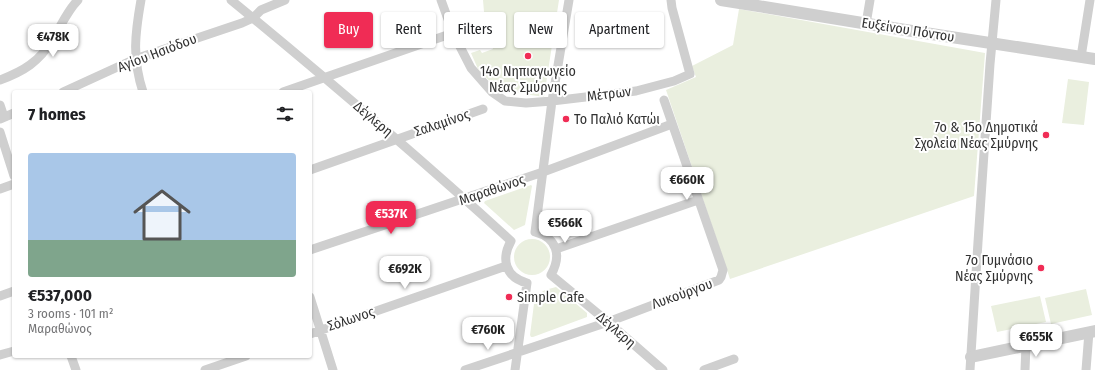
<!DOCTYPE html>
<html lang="en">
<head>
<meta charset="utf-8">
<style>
  :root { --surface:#fff; --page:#f2f2f2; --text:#202124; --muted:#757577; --accent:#f02c55 }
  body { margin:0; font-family:"Fira Sans Condensed",sans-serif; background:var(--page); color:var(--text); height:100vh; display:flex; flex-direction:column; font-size:15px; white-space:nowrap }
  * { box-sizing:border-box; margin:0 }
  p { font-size:13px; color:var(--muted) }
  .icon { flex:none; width:22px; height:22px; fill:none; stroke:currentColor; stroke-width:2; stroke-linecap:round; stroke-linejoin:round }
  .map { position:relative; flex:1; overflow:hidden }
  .sheet { position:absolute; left:12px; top:90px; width:300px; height:268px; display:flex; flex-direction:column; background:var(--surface); border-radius:4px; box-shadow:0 1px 3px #0004 }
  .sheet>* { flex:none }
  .guide { position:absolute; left:324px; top:12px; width:380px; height:36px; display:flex; gap:8px }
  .price { position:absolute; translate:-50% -34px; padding:0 9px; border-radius:8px; background:#fff; color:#222; font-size:13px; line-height:26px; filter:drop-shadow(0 1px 2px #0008) }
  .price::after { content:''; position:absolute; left:50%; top:24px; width:12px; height:9px; margin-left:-6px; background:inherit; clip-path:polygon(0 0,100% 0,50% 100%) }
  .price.selected { background:var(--accent); color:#fff }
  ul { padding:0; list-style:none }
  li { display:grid; align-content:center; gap:8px; height:212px; padding:0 16px }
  li span { display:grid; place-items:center; height:124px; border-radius:4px; color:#555 }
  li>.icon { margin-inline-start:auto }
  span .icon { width:72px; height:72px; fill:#fffc; stroke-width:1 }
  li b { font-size:17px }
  h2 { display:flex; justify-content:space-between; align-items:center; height:48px; padding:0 16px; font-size:17px }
  .pill { padding:0 14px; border-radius:4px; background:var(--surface); box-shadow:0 1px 3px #0004; font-size:14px; line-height:36px }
  .pill.selected { background:var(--accent); color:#fff }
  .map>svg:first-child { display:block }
  .green { fill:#eaefdf }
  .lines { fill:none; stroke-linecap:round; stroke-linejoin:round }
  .minor { stroke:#cfcfcf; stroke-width:9 }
  .tertiary { stroke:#cfcfcf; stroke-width:12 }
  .poi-dot { fill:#f02c55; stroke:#fff; stroke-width:1.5 }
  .labels { text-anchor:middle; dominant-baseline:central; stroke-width:4; stroke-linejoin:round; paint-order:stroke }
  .street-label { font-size:14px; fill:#323232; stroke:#fff }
  .poi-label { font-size:14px; fill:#323232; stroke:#fff; text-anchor:start }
</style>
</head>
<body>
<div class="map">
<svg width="1095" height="370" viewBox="0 0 1095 370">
  <rect width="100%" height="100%" fill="#fff"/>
  <path class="green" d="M 483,0 L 559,0 L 544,97 L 498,90 L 478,69 L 471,53 L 480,50 L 482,53 L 493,49 L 484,12 Z
    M 739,9 L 985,53 L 974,196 L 730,279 L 666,90 L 696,77 L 692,66 L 733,45 Z
    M 1068,79 L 1089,82 L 1084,125 L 1062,123 Z
    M 531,185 L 532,186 L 525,225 L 514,230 L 484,203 L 485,201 Z
    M514 257a18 18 0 1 1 36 0a18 18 0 1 1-36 0Z
    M 556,287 L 587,313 L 587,317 L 533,337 L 531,337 L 530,335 L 535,296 L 545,290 Z
    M 1086,289 L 1092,315 L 1051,324 L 1045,298 Z
    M 1040,296 L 1046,322 L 997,332 L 991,306 Z"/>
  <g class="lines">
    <path class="minor" d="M 141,0 C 135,34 132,58 143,92
      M 231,0 C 326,78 420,158 511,241 C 501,259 505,277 527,283 L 515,370
      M 441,0 L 453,33 L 471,68 L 492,92 L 505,101 L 526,103 L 552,101 L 636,91 L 674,81 L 690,74 L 672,8 L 671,0
      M 569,0 L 552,101 L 535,232 C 557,238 562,255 551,275 L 608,322 L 663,370
      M 866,24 L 870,0
      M 1081,57 L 1090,0
      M 0,80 C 24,71 39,62 53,39 C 61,26 67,11 78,0
      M 63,92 L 135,59 L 242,23 L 253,18 L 261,10 L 285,0
      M 283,92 L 453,33
      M 0,105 L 4,117
      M 0,119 L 14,113
      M 0,132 L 14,176
      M 310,170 L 483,109
      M 0,189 L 14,184
      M 556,249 L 698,200
      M 310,250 L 543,172 L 672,124
      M 0,296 L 14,291
      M 310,297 L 333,370
      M 310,334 L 506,266
      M 0,355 L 14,351
      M 71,356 L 76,370
      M 205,370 L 246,356
      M 465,370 L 608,322 L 719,280 L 721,277 L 723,270 L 664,100
      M 704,370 L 734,359
      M 970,370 L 978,242 L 990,64 L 996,0
      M 1025,370 L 1026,345
      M 1086,370 L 1089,332"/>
    <path class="tertiary" d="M 721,0 L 899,29 L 1095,59
      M 971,357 L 1095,331"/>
  </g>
  <g class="poi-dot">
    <circle cx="528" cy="56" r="4"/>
    <circle cx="566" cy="119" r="4"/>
    <circle cx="1046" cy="135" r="4"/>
    <circle cx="1041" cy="268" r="4"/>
    <circle cx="509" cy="297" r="4"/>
  </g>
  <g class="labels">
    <g class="street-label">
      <text transform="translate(908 30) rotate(9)">Ευξείνου Πόντου</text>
      <text transform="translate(157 53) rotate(-21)">Αγίου Ησιόδου</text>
      <text transform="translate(609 94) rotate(-7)">Μέτρων</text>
      <text transform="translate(373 119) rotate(40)">Δέγλερη</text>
      <text transform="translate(442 123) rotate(-19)">Σαλαμίνος</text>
      <text transform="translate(492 190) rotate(-19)">Μαραθώνος</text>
      <text transform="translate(682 294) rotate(-20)">Λυκούργου</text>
      <text transform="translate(351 319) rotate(-19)">Σόλωνος</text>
      <text transform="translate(616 330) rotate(41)">Δέγλερη</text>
    </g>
    <g class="poi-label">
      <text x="528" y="71" text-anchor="middle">14ο Νηπιαγωγείο<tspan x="528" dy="16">Νέας Σμύρνης</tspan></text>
      <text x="574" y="119">Το Παλιό Κατώι</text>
      <text x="1038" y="127" text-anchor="end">7ο &amp; 15ο Δημοτικά<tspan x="1038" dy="16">Σχολεία Νέας Σμύρνης</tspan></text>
      <text x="1033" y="260" text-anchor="end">7ο Γυμνάσιο<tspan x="1033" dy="16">Νέας Σμύρνης</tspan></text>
      <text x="517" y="297">Simple Cafe</text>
    </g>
  </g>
</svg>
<b class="price" style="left:53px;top:58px">€478K</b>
<b class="price" style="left:687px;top:201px">€660K</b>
<b class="price selected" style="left:391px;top:235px">€537K</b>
<b class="price" style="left:565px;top:244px">€566K</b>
<b class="price" style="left:405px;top:290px">€692K</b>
<b class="price" style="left:488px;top:351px">€760K</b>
<b class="price" style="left:1036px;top:358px">€655K</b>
<div class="guide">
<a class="pill selected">Buy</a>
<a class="pill">Rent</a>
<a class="pill">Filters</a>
<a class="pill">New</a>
<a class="pill">Apartment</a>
</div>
<section class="sheet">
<h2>7 homes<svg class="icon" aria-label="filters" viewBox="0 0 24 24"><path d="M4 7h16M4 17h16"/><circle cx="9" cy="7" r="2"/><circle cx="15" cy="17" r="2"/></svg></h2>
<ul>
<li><span style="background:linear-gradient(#a9c7e8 70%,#7fa58c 0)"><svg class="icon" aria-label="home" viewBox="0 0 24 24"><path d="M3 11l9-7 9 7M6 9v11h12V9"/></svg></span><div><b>€537,000</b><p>3 rooms · 101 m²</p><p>Μαραθώνος</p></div></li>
</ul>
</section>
</div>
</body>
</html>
